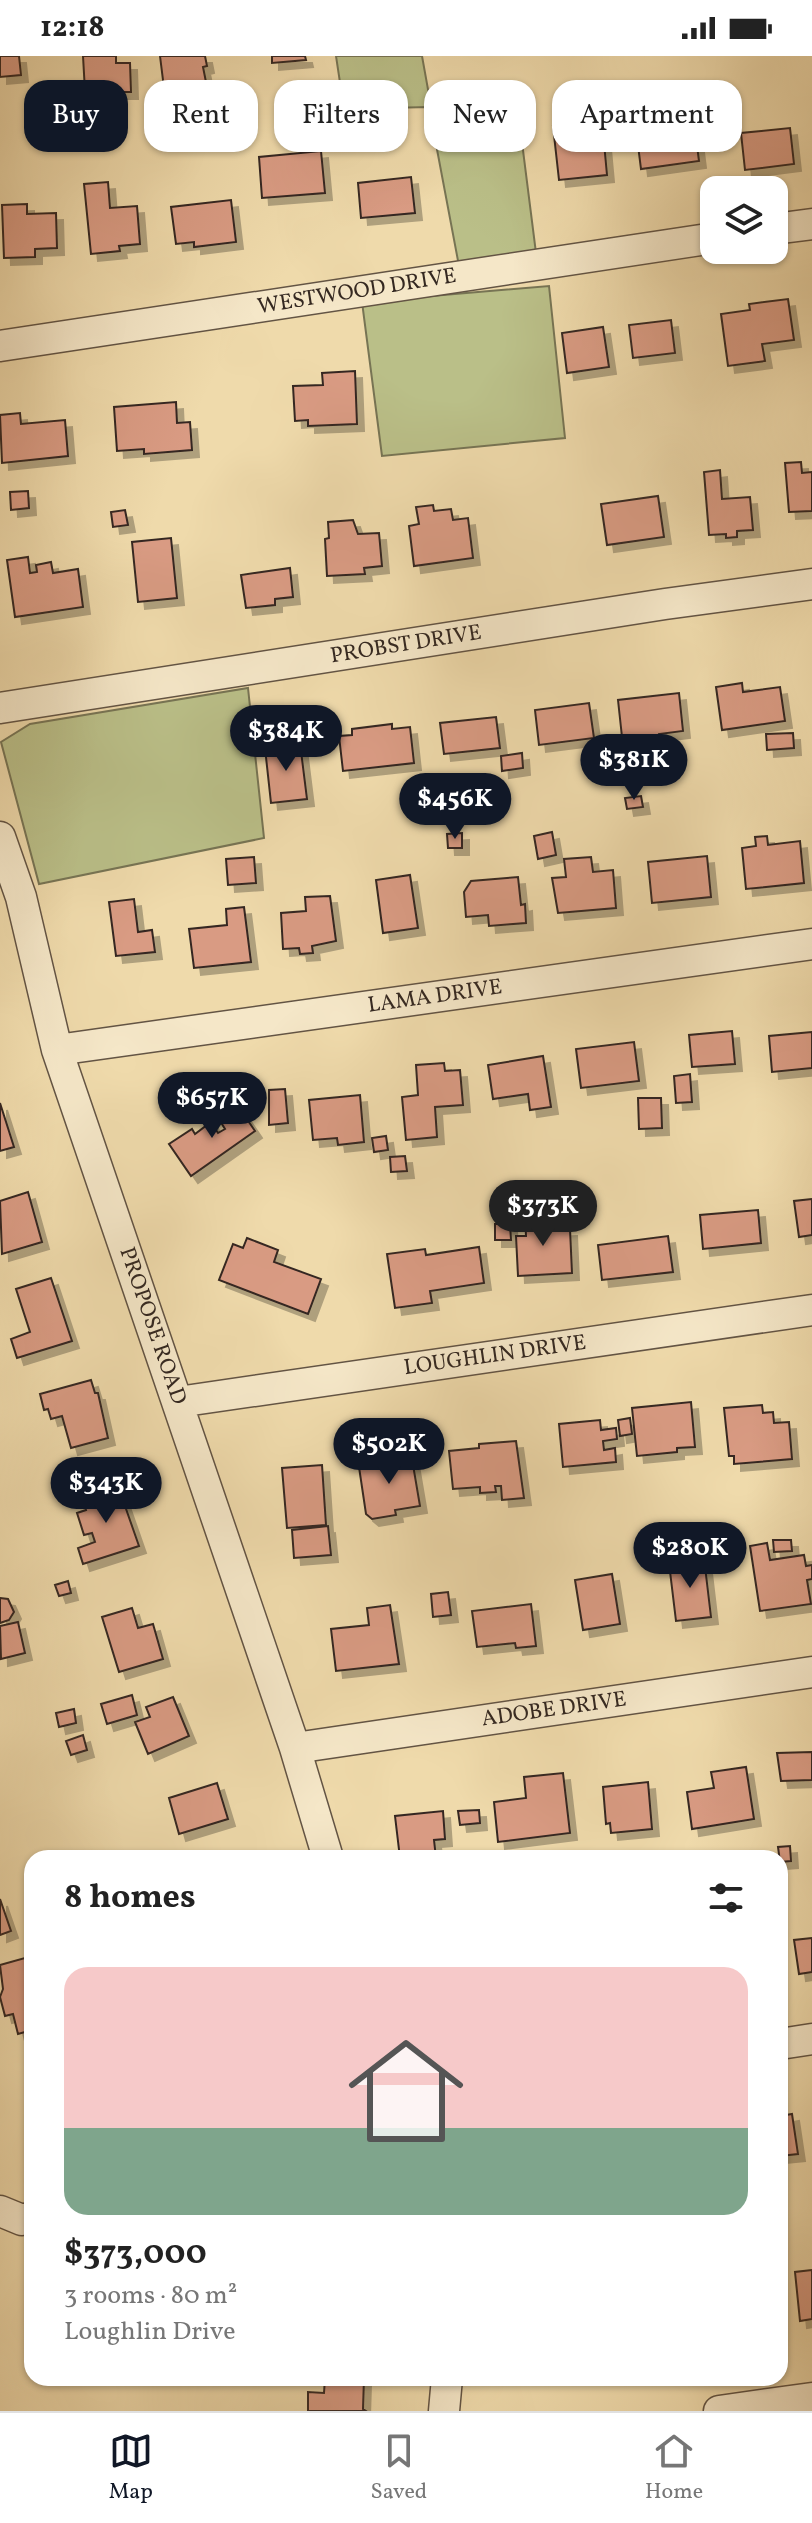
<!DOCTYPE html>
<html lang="en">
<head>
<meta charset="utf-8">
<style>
  :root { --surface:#fff; --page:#f6f6f6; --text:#222; --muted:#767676; --line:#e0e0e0; --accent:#111827 }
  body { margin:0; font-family:Vollkorn,serif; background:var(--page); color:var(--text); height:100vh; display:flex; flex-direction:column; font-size:30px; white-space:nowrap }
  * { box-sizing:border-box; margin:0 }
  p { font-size:26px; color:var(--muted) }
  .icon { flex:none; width:44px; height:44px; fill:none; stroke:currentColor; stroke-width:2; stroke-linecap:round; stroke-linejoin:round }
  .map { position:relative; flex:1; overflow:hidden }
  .panel { position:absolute; left:24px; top:1794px; width:764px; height:536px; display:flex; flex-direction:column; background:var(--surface); border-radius:24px; box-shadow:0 2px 6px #0004 }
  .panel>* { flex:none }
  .hud { position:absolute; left:24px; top:24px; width:764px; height:72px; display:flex; gap:16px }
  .controls { position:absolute; left:700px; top:120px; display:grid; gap:16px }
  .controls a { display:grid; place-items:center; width:88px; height:88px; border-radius:16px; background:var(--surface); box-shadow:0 2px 6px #0004; font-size:40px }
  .price { position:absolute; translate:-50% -68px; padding:0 18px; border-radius:28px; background:var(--accent); color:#fff; font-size:26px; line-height:52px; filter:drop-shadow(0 2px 4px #0008) }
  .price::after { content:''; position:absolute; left:50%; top:48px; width:24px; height:18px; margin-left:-12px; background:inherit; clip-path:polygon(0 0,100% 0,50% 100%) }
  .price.active { background:#222; color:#fff }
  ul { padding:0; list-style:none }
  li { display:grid; align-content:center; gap:16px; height:424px; padding:0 40px }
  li+li { border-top:2px solid var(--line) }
  li span { display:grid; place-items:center; height:248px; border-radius:24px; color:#555 }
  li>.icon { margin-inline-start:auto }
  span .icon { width:144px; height:144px; fill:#fffc; stroke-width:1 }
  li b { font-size:34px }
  h2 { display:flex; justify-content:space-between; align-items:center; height:96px; padding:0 40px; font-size:34px }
  .tag { padding:0 28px; border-radius:24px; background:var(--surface); box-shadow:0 2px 6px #0004; font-size:28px; line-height:72px }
  .tag.active { background:var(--accent); color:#fff }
  .status { display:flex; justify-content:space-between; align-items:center; height:56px; padding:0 40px; background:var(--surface); direction:ltr }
  .status svg { height:22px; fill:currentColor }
  .menu { display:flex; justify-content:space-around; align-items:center; height:112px; border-top:2px solid var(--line); background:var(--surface); font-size:22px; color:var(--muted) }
  .menu a { display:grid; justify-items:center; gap:4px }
  .menu .active { color:var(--accent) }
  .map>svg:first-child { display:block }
  .green { fill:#babf88; stroke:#777454; stroke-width:2 }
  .building { fill:#d99b83; stroke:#342821; stroke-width:2; filter:url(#shadow) }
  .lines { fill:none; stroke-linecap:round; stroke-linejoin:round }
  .minor-casing { stroke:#635444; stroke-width:33 }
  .minor { stroke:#f5e7c8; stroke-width:30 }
  .labels { text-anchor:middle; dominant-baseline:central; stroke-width:8; stroke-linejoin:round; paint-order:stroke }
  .street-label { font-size:22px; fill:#342821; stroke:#f5e7c8 }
</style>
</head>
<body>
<div class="status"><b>12:18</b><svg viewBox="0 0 49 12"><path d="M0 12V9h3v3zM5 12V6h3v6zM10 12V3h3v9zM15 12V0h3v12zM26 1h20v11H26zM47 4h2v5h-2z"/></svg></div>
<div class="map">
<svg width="812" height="2355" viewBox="0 0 812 2355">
  <defs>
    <filter id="shadow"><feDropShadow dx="7" dy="7" stdDeviation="0" flood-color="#0004"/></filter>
  </defs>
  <rect width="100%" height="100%" fill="#efdaab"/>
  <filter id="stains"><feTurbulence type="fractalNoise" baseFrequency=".0025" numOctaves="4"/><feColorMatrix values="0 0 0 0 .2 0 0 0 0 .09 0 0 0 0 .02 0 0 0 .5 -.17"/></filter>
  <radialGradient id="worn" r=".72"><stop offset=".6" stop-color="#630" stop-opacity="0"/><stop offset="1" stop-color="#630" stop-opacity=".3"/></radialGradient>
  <path class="green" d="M 336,0 L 422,0 L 429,39 L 515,31 L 536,197 L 459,210 L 429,51 L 344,53 Z
    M 549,230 L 565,382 L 382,400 L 362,246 Z
    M 248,632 L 264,782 L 39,828 L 1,686 L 30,668 Z"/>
  <path class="building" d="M 0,0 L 19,0 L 21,19 L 0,21 Z
    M 83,0 L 116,0 L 116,7 L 130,7 L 131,36 L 119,36 L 120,51 L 86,53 Z
    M 160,0 L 205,0 L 207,10 L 203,11 L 206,26 L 164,32 Z
    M 272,0 L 305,0 L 306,4 L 272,7 Z
    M 232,33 L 234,50 L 221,51 L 220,34 Z
    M 329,58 L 331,77 L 318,78 L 316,60 Z
    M 602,65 L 607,119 L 559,124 L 553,70 Z
    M 790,72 L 794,108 L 745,114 L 741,77 Z
    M 695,74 L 699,105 L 641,113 L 637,81 Z
    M 321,95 L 325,137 L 262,142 L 259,101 Z
    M 411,121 L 415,157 L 361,162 L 358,127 Z
    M 108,126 L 110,152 L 137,150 L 140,188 L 119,190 L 120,195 L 91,198 L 84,128 Z
    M 231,144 L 236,186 L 194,191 L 194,186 L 176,188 L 171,151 Z
    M 27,148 L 27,158 L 56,157 L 57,192 L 35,193 L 35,201 L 4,202 L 2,149 Z
    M 788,243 L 794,284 L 762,288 L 765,305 L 728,310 L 721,258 L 750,254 L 749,248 Z
    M 671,264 L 675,297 L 633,302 L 629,269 Z
    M 603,271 L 609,311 L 567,317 L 562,277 Z
    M 355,315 L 357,368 L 308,370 L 308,364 L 295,365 L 293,330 L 323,329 L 322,317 Z
    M 176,346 L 177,367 L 190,366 L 192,394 L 144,398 L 144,393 L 117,395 L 114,351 Z
    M 20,357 L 21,368 L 65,364 L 68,400 L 2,407 L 0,359 Z
    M 801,406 L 802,417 L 812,416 L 812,455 L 789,456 L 785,407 Z
    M 720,414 L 722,443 L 750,441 L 753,474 L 737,475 L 737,481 L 726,482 L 726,478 L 709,479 L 704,416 Z
    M 28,435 L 29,452 L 11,454 L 10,436 Z
    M 658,440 L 664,481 L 607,489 L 601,448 Z
    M 433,449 L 434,455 L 451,453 L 453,464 L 468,462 L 473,502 L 414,510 L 409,470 L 419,468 L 416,451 Z
    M 125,454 L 128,469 L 113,471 L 111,456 Z
    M 353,464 L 358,478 L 379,477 L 382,510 L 364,512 L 365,518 L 327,520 L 325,483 L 329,482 L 328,466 Z
    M 171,482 L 177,542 L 138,546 L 132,486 Z
    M 28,501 L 30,517 L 37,516 L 36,509 L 51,506 L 53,517 L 78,513 L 83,551 L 15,561 L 7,504 Z
    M 290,512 L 293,541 L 275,543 L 275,549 L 246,552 L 241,519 Z
    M 742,627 L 743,636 L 780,631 L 785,665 L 722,674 L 716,631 Z
    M 679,637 L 683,675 L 659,678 L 661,692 L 636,694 L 634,680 L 622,681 L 618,644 Z
    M 589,647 L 594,682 L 539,689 L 535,654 Z
    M 496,661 L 500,692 L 444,698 L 440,667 Z
    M 392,668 L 392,673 L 410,671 L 414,707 L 343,715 L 339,680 L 352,679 L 352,673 Z
    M 793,677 L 794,692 L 767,694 L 766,678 Z
    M 300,687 L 307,743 L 271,747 L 265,692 Z
    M 522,697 L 523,712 L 502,715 L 501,700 Z
    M 446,729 L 458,739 L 449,748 L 437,738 Z
    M 641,740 L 643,751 L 627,753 L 625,742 Z
    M 552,776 L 556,799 L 538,803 L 534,780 Z
    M 462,777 L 462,792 L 448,792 L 447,778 Z
    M 767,780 L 768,789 L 800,785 L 804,827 L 746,833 L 742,792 L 756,790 L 755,781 Z
    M 707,800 L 711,841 L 652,847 L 648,806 Z
    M 254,801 L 256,827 L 228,829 L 226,803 Z
    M 591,801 L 593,816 L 613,814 L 616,852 L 558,857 L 552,822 L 566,821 L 564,803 Z
    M 410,819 L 418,872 L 383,877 L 376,824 Z
    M 518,821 L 521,849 L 525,848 L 526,867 L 489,870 L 488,859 L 466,861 L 464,836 L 471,825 Z
    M 330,840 L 336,885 L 312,890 L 313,897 L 300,898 L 299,892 L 283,893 L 281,857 L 306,855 L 305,841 Z
    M 134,843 L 138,876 L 152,874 L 155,896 L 116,900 L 109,846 Z
    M 244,851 L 251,906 L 194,912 L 189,873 L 227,869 L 226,853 Z
    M 732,975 L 735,1008 L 692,1011 L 689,979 Z
    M 812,976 L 812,1012 L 772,1016 L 769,980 Z
    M 634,986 L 639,1025 L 581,1032 L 576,993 Z
    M 543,1000 L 551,1051 L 530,1054 L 528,1038 L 493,1043 L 488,1009 Z
    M 444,1007 L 445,1015 L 460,1014 L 463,1049 L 435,1051 L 437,1081 L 406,1084 L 402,1041 L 418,1039 L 416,1009 Z
    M 690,1018 L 692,1046 L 676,1047 L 674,1020 Z
    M 285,1033 L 288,1067 L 269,1069 L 269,1034 Z
    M 360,1039 L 364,1086 L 338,1089 L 337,1082 L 313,1084 L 309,1044 Z
    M 638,1042 L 661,1042 L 662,1072 L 639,1073 Z
    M 0,1047 L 14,1091 L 0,1095 Z
    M 236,1047 L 255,1075 L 191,1120 L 169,1088 L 192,1073 L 195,1078 L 211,1066 L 218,1077 L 225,1073 L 217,1060 Z
    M 386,1080 L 388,1094 L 374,1096 L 372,1082 Z
    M 405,1100 L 407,1115 L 391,1116 L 390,1101 Z
    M 28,1136 L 42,1186 L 2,1198 L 0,1145 Z
    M 812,1143 L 812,1179 L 799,1181 L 794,1145 Z
    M 758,1154 L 761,1187 L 703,1193 L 700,1159 Z
    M 548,1157 L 549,1174 L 570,1173 L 572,1217 L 518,1220 L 516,1180 L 526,1180 L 525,1158 Z
    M 495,1168 L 510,1168 L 511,1184 L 495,1184 Z
    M 668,1180 L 673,1216 L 602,1224 L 598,1189 Z
    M 247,1182 L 278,1194 L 274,1206 L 321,1223 L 308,1258 L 219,1224 L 233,1188 L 243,1192 Z
    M 479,1191 L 484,1227 L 430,1235 L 432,1247 L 395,1252 L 387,1198 L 425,1193 L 426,1199 Z
    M 51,1222 L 72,1285 L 17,1302 L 11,1283 L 30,1276 L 16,1233 Z
    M 91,1324 L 95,1337 L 98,1337 L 108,1382 L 71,1392 L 62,1360 L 51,1363 L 48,1353 L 44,1354 L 40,1338 Z
    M 691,1346 L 695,1391 L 677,1392 L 677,1396 L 637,1400 L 632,1352 Z
    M 762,1349 L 763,1357 L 773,1356 L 774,1367 L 789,1366 L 792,1403 L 734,1408 L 734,1400 L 729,1400 L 724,1352 Z
    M 630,1362 L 632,1378 L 620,1380 L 618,1364 Z
    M 600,1364 L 601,1374 L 616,1372 L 617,1383 L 603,1385 L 604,1394 L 615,1392 L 616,1406 L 563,1411 L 559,1368 Z
    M 516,1385 L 524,1442 L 502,1444 L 501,1430 L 495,1430 L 496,1436 L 480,1437 L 480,1431 L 453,1433 L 449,1395 L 479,1392 L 479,1388 Z
    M 411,1397 L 420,1450 L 395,1454 L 396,1459 L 372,1463 L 366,1458 L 359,1411 L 382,1407 L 380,1402 Z
    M 322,1409 L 326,1469 L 287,1472 L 282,1412 Z
    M 118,1430 L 139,1490 L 83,1508 L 78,1492 L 95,1486 L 92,1477 L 84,1479 L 77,1457 L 86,1454 L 82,1441 Z
    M 328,1470 L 331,1499 L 294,1502 L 292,1474 Z
    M 773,1484 L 791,1484 L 792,1495 L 774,1496 Z
    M 767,1487 L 770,1504 L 804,1499 L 806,1510 L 812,1509 L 812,1523 L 807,1524 L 811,1548 L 760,1555 L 750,1490 Z
    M 704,1502 L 711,1561 L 676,1565 L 669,1507 Z
    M 612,1518 L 620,1568 L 583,1574 L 575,1524 Z
    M 68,1525 L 71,1537 L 59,1540 L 55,1529 Z
    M 448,1536 L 451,1559 L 433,1561 L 431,1538 Z
    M 0,1542 L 8,1543 L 14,1556 L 9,1564 L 0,1567 Z
    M 531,1548 L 536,1590 L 516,1592 L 515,1587 L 477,1591 L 472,1555 Z
    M 390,1549 L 399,1608 L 336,1615 L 331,1573 L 369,1569 L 367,1552 Z
    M 132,1552 L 138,1572 L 153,1568 L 163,1603 L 119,1616 L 102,1561 Z
    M 18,1566 L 25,1597 L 1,1603 L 0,1570 Z
    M 132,1639 L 137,1659 L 107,1668 L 101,1648 Z
    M 173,1641 L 189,1680 L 148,1698 L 135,1666 L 150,1661 L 146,1651 Z
    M 74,1653 L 76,1667 L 59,1671 L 56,1657 Z
    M 83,1679 L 87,1694 L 71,1699 L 66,1685 Z
    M 812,1696 L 812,1724 L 781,1725 L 777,1697 Z
    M 746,1711 L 754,1763 L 692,1773 L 687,1736 L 714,1732 L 711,1716 Z
    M 563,1717 L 570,1777 L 498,1786 L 494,1746 L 526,1742 L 524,1721 Z
    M 648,1726 L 652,1773 L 611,1777 L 610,1767 L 606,1768 L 603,1731 Z
    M 217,1727 L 228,1763 L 179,1778 L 169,1742 Z
    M 479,1754 L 480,1767 L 460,1769 L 458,1755 Z
    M 443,1755 L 445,1783 L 434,1784 L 436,1802 L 400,1802 L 395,1760 Z
    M 790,1790 L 791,1805 L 780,1806 L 778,1791 Z
    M 0,1843 L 11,1875 L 0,1879 Z
    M 812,1882 L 812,1916 L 799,1918 L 794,1884 Z
    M 32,1900 L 32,1974 L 18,1978 L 13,1958 L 5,1960 L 0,1941 L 3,1933 L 0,1909 Z
    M 792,2058 L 798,2098 L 780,2100 L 780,2060 Z
    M 812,2214 L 812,2263 L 800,2265 L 795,2216 Z
    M 325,2322 L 372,2322 L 364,2322 L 363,2353 L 366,2355 L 308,2355 L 308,2336 L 324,2337 Z"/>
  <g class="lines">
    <defs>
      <path id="minor" d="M 774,173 L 812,168
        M 0,290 L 714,182
        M 0,652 L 665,548 L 812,528
        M 0,781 L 21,841 L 57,994 L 295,1692 L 328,1802
        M 57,994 L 812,888
        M 178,1346 L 812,1254
        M 295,1692 L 812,1616
        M 780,1988 L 812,1983
        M 0,2155 L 22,2164 L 32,2161
        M 444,2355 L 447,2322
        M 719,2355 L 812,2342"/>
    </defs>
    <use href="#minor" class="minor-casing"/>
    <use href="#minor" class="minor"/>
  </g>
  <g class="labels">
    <g class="street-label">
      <text transform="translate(357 236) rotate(-9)">WESTWOOD DRIVE</text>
      <text transform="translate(406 589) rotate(-9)">PROBST DRIVE</text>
      <text transform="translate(435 941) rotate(-8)">LAMA DRIVE</text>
      <text transform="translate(152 1270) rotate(71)">PROPOSE ROAD</text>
      <text transform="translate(495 1300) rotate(-8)">LOUGHLIN DRIVE</text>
      <text transform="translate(554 1654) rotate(-8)">ADOBE DRIVE</text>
    </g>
  </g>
  <rect width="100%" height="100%" filter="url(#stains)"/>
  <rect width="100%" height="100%" fill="url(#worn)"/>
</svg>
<div class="controls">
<a><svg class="icon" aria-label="layers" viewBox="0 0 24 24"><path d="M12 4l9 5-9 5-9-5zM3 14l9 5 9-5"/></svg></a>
</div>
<b class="price" style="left:286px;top:717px">$384K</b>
<b class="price" style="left:634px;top:746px">$381K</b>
<b class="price" style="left:455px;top:785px">$456K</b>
<b class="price" style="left:212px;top:1084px">$657K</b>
<b class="price active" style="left:543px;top:1192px">$373K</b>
<b class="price" style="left:389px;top:1430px">$502K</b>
<b class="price" style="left:106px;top:1469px">$343K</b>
<b class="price" style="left:690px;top:1534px">$280K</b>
<div class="hud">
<a class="tag active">Buy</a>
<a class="tag">Rent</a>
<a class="tag">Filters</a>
<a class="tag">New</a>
<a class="tag">Apartment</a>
</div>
<section class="panel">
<h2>8 homes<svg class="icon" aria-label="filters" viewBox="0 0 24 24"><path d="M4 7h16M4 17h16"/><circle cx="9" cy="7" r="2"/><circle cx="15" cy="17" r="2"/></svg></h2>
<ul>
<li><span style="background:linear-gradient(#f6c9c9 65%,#7fa58c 0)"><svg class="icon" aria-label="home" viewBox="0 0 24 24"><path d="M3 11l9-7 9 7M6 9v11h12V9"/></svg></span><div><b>$373,000</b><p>3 rooms · 80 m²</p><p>Loughlin Drive</p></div></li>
</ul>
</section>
</div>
<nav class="menu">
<a class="active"><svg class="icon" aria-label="map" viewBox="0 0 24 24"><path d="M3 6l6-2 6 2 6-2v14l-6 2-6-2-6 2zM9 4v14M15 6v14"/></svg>Map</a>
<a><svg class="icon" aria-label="saved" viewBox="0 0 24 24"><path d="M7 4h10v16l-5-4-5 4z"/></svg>Saved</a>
<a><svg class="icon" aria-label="home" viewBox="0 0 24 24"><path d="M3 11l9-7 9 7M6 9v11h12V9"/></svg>Home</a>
</nav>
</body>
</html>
